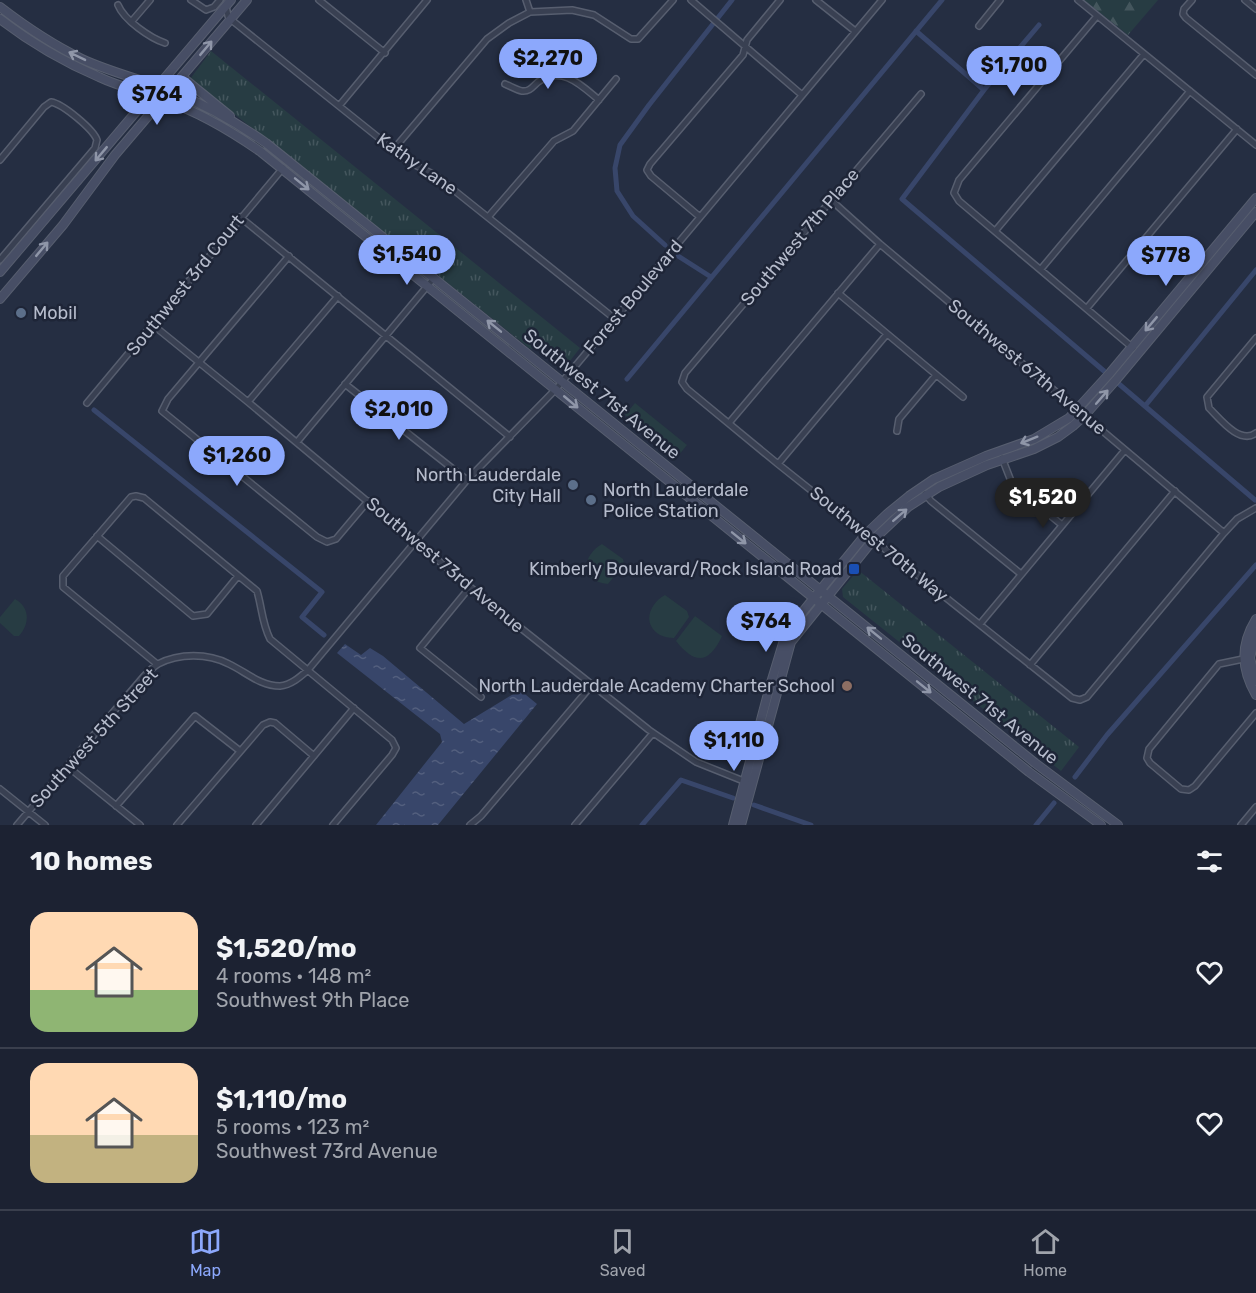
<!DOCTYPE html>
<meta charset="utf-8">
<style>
body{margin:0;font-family:Rubik,sans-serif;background:#292f3e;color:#f1f3f6;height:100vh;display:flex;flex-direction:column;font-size:22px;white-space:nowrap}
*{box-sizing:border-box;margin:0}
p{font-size:20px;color:#a0a4ac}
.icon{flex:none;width:33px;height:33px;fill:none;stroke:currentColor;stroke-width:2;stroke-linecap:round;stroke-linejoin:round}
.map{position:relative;height:825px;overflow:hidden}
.details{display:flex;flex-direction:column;background:#1c2232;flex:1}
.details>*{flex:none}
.price{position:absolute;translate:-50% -51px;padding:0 14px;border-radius:21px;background:#8ca8fc;color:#111;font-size:20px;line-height:39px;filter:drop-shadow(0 2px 3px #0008)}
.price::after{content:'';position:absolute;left:50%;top:36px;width:18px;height:14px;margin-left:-9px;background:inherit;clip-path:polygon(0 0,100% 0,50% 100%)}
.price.on{background:#222;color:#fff}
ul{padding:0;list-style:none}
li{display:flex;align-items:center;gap:18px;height:150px;padding:0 30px}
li+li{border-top:2px solid #3a3f4d}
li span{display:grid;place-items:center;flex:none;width:168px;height:120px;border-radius:18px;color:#555}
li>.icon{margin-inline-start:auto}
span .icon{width:72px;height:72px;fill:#fffc;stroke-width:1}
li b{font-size:26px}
h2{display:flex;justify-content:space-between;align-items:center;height:72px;padding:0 30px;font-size:26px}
.tab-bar{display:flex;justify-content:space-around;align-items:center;height:84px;border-top:2px solid #3a3f4d;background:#1c2232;font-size:16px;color:#a0a4ac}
.tab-bar a{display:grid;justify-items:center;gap:3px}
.tab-bar .on{color:#8ca8fc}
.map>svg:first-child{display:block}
.grass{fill:url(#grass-tufts)}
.forest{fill:url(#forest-firs)}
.pitch{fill:#273c43}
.water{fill:url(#water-ripples)}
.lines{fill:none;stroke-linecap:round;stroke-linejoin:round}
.canal{stroke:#38466a;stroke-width:5}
.street-casing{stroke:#575e6f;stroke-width:8}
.secondary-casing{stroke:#575e6f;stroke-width:10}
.street{stroke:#394052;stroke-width:5}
.secondary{stroke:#474e65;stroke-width:8}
.oneway{stroke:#8f96a8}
.service-dot{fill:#5c6f8a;stroke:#1e2537;stroke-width:2}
.transit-dot{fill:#1a4fb4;stroke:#1e2537;stroke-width:2}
.education-dot{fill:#8d6e63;stroke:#1e2537;stroke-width:2}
.labels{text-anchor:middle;stroke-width:5;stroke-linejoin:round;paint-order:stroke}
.street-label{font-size:18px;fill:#b6bccc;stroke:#1e2537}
.poi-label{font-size:18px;fill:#b6bccc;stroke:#1e2537;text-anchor:end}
</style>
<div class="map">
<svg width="1256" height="825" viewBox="0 0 1256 825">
<defs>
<pattern id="grass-tufts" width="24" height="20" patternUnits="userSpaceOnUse" patternTransform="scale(1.5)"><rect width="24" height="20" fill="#273c43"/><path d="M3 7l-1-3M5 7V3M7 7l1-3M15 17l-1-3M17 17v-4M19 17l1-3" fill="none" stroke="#44565d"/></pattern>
<pattern id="forest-firs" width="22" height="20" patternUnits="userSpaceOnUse" patternTransform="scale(1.5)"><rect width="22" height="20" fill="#273c43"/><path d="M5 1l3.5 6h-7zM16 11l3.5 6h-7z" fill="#44565d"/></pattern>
<pattern id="water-ripples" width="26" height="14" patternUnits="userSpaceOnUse" patternTransform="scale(1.5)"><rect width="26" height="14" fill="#38466a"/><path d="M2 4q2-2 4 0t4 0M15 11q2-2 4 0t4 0" fill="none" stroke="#535f7e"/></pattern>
</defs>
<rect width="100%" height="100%" fill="#252e42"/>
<path class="grass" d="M211,51L580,348L566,366H560L540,351L529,348L440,277C430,262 419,252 402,247L190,79Z
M858,570L1079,747L1061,771L843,597L842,589Z"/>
<path class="forest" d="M1084,0H1158L1128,35Z"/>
<path class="pitch" d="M635,403L687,445L674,461L657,447L660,443L625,415Z
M602,544L623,559L624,564L608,584C580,582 581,556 602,544Z
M665,595L687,611L689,617L674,638C669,638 664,637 660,635C641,624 650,603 665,595Z
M15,599C30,607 30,624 19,636H14L0,623V617Z
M695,616L722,636C709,664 695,665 676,641Z"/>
<path class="water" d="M345,644L361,655L370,648L383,656L464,724L520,690L537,704L438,825H376L442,742L440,734L337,653Z"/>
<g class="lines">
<path class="canal" d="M1039,25L984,90L902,199L1104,371
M916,31L984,90
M665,245L633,216L617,191L615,168L620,145L649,105L732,0
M678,256L711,277
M627,379L942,0
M1119,384L1255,500
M1145,406L1256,270
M94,410L322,592L302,617L324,635
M1075,777L1107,735L1256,565
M754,805L811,825
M642,825L681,780L733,798
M1036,825L1054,803"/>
<g class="street-casing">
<path id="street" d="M191,0L206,10L214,7L220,0
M319,0L385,53
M526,0L530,12
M691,0L802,95
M816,0L855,31
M1078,0L1256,145
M1192,0L1184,9L1183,14L1186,18L1256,75
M1245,0L1256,9
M118,5C124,20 150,38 165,43
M226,6L228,16L234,22L409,162L435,175L615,319
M1097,16L959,180L954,193L959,201L1133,348
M132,21L150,0
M979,26L1000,0
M505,84C510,86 517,90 522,91C530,92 533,86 538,82C562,65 581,85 599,100
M921,94L685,373L682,382L687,389L778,464L1072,698L1080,700L1087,697L1224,533L1237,519L1256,508
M339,106L427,0
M393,150L487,39L509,23L530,12L572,10L594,15L631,39H638L673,0
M0,160L44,107L51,102C63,104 93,129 97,140L95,148L0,260
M832,201L880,244L1224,533
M489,216L554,141L573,131L616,79
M240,217L510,437
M700,217L651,176L647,170L650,164L743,55L747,40L780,0
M996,230L1144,54
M289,256L168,399L162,411L317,537L327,542L336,539L368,501
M1041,269L1190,91
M838,293L963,397
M1087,308L1237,129
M153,325L248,402L493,606L649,730L696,762L746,782
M1256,338L1207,397L1209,408C1220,419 1240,445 1256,433
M345,384L467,480
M248,402L338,296
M87,403L283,168
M729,423L880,244
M897,431L899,419L936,375
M297,442L434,278
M1002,458L1011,481L1018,489L1062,525
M778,464L887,334
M925,494L931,501L1021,574
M97,536L193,616L207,614L238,576
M470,587L420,648L481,697
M980,624L1125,450
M1248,658L1219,664L1149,749L1147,758L1150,763L1181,789L1189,790L1195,786L1256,713
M157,664L63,587V576L131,497L136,496L144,498L257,591C262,608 262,623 270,639L392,740L396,748L392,755L333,825
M1030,665L1175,491
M67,766L140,825
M0,789L45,825
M116,806L195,716L240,751
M17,825L144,676C148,672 153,667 158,664C179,653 208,653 229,664C246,672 260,686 280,686C291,685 300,677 308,670L467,480L556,389L882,0
M177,825L263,725L270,722L275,723L314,756
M256,825L354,708
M470,825L481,816L592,685
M575,825L653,733
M1241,825L1256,807"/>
</g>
<g class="secondary-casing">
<path id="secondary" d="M0,7C26,27 53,45 82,59C110,72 140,79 169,90C204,104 236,122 266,143L1035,763L1118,825
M0,19C31,43 64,62 99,77C120,87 143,92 164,100C199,112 231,131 261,152L1029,772L1101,825
M182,77L230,116
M0,272L231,0
M0,299L63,225L115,155L247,0
M1256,619C1240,645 1241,669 1256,695
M1256,632L1250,658L1256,681
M733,825L770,686L784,640L801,614L826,583L866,534L887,514L909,496L934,479L986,456L1034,439L1069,418L1110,373L1256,198
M741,825L791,642L873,540L908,507L939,487L987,465L1034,449L1058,437L1073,426L1085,415L1116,380L1256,212"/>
</g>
<use href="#street" class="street"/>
<use href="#secondary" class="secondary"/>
</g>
<defs><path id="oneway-shaft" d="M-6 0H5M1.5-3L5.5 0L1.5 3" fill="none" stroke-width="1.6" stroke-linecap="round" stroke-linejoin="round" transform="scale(1.5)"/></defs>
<g class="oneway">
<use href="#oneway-shaft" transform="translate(206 48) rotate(-50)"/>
<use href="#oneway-shaft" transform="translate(77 56) rotate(-154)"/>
<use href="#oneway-shaft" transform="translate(101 154) rotate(130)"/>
<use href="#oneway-shaft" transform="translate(302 184) rotate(39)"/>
<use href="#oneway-shaft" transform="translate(42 249) rotate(-50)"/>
<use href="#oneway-shaft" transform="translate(1151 324) rotate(130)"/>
<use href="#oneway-shaft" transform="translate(494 326) rotate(-141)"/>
<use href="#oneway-shaft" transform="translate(1102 397) rotate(-49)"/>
<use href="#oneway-shaft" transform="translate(571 402) rotate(40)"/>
<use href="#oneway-shaft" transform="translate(1029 440) rotate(158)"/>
<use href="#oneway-shaft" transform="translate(900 515) rotate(-41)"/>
<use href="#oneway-shaft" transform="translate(739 538) rotate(39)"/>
<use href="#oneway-shaft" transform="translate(874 633) rotate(-141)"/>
<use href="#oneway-shaft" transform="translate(924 687) rotate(39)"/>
</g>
<g class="service-dot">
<circle cx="21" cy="313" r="6"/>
<circle cx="573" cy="485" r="6"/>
<circle cx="591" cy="500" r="6"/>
</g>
<rect class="transit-dot" x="848" y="563" width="12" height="12" rx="3"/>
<circle class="education-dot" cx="847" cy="686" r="6"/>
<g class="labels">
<g class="street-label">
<text transform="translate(417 164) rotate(35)" y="6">Kathy Lane</text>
<text transform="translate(800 237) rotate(-50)" y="6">Southwest 7th Place</text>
<text transform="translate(185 285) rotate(-51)" y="6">Southwest 3rd Court</text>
<text transform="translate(633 297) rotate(-50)" y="6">Forest Boulevard</text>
<text transform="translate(1027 367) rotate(40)" y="6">Southwest 67th Avenue</text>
<text transform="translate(602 394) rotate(39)" y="6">Southwest 71st Avenue</text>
<text transform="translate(879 544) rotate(39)" y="6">Southwest 70th Way</text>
<text transform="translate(445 565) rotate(40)" y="6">Southwest 73rd Avenue</text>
<text transform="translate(980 699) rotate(39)" y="6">Southwest 71st Avenue</text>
<text transform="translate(94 738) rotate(-48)" y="6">Southwest 5th Street</text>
</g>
<g class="poi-label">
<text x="33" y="319" text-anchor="start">Mobil</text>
<text x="561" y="481">North Lauderdale<tspan x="561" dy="21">City Hall</tspan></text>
<text x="603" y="496" text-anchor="start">North Lauderdale<tspan x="603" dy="21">Police Station</tspan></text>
<text x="842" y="575">Kimberly Boulevard/Rock Island Road</text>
<text x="835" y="692">North Lauderdale Academy Charter School</text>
</g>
</g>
</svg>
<b class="price" style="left:548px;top:90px">$2,270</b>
<b class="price" style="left:1014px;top:97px">$1,700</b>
<b class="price" style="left:157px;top:126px">$764</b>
<b class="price" style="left:407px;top:286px">$1,540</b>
<b class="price" style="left:1166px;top:287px">$778</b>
<b class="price" style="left:399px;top:441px">$2,010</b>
<b class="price" style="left:237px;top:487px">$1,260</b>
<b class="price on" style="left:1043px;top:529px">$1,520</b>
<b class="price" style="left:766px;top:653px">$764</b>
<b class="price" style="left:734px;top:772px">$1,110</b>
</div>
<section class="details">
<h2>10 homes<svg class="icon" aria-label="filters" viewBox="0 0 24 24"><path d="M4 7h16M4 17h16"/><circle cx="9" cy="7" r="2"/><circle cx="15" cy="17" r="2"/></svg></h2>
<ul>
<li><span style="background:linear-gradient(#ffd9b3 65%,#8fb573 0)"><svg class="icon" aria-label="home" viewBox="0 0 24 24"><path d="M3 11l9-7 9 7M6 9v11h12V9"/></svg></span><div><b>$1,520/mo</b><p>4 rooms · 148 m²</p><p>Southwest 9th Place</p></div><svg class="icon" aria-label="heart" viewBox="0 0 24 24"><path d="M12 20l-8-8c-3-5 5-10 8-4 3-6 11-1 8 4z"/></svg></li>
<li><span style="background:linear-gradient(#ffd9b3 60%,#c2b280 0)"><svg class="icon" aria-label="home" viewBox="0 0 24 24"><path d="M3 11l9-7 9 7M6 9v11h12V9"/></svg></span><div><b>$1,110/mo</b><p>5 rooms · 123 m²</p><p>Southwest 73rd Avenue</p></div><svg class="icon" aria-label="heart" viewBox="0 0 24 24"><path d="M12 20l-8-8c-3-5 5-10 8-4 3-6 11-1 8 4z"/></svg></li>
</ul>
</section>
<nav class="tab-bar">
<a class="on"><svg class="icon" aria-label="map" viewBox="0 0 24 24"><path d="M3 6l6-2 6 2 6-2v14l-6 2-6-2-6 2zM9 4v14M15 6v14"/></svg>Map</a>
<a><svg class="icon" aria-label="saved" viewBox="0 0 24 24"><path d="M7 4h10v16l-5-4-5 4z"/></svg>Saved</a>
<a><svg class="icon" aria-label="home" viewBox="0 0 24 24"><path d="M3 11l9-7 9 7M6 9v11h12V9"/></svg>Home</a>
</nav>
